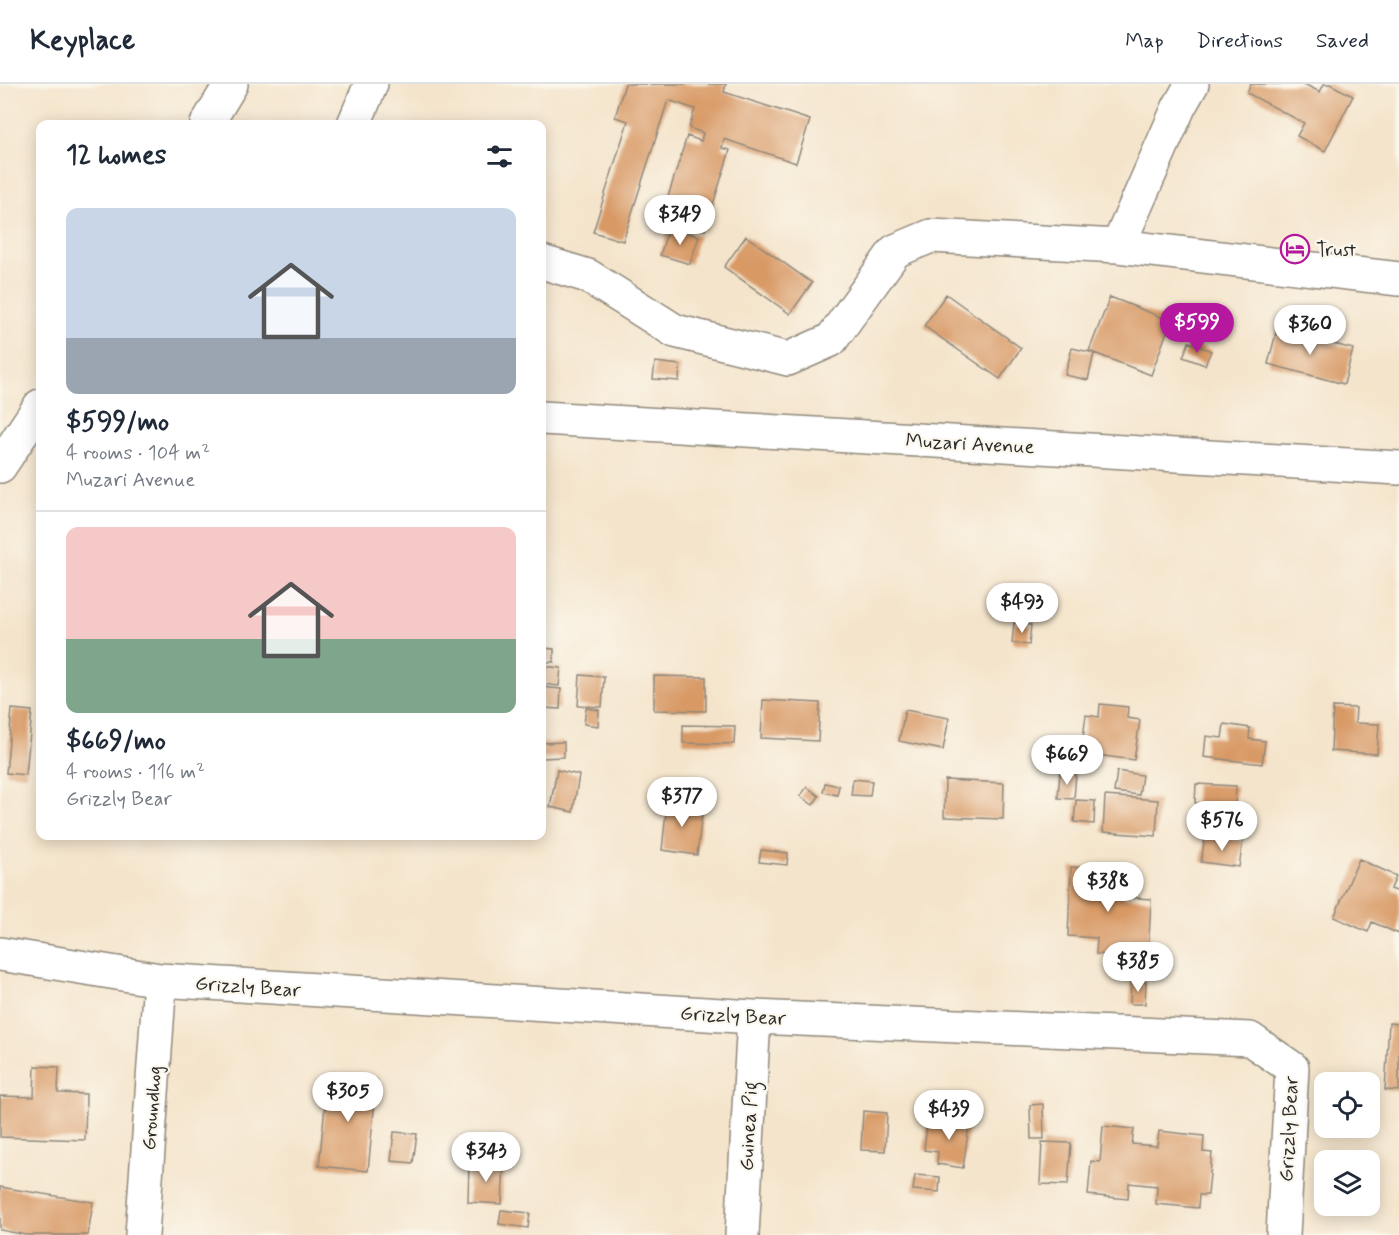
<!DOCTYPE html>
<meta charset="utf-8">
<style>
body{margin:0;font-family:Mynerve,sans-serif;background:#f2f2f3;color:#1f2937;height:100vh;display:flex;flex-direction:column;font-size:22px;white-space:nowrap}
*{box-sizing:border-box;margin:0}
p{font-size:20px;color:#747a83}
.icon{flex:none;width:33px;height:33px;fill:none;stroke:currentColor;stroke-width:2;stroke-linecap:round;stroke-linejoin:round}
.map{position:relative;flex:1;overflow:hidden}
.details{position:absolute;left:36px;top:36px;width:510px;height:720px;display:flex;flex-direction:column;background:#fff;border-radius:12px;box-shadow:0 3px 15px #0003}
.details>*{flex:none}
.controls{position:absolute;left:1314px;top:988px;display:grid;gap:12px}
.controls a{display:grid;place-items:center;width:66px;height:66px;border-radius:12px;background:#fff;box-shadow:0 3px 15px #0003;font-size:30px}
.price{position:absolute;translate:-50% -51px;padding:0 14px;border-radius:21px;background:#fff;color:#222;font-size:20px;line-height:39px;filter:drop-shadow(0 2px 3px #0008)}
.price::after{content:'';position:absolute;left:50%;top:36px;width:18px;height:14px;margin-left:-9px;background:inherit;clip-path:polygon(0 0,100% 0,50% 100%)}
.price.current{background:#b5179e;color:#fff}
ul{padding:0;list-style:none}
li{display:grid;align-content:center;gap:12px;height:318px;padding:0 30px}
li+li{border-top:2px solid #e0e1e3}
li span{display:grid;place-items:center;height:186px;border-radius:12px;color:#555}
li>.icon{margin-inline-start:auto}
span .icon{width:108px;height:108px;fill:#fffc;stroke-width:1}
li b{font-size:26px}
h2{display:flex;justify-content:space-between;align-items:center;height:72px;padding:0 30px;font-size:26px}
header{display:flex;align-items:center;gap:36px;box-sizing:border-box;height:84px;padding:0 30px;background:#fff;border-bottom:2px solid #e0e1e3}
header strong{font-size:28px}
nav{display:flex;gap:33px;margin-inline-start:auto;font-size:21px}
.map>svg:first-child{display:block}
.building{fill:#d89965}
.lines{fill:none;stroke-linecap:round;stroke-linejoin:round}
.minor-casing{stroke:#90887b;stroke-width:36}
.minor{stroke:#fff;stroke-width:33}
.labels{text-anchor:middle;stroke-width:4.5;stroke-linejoin:round;paint-order:stroke}
.poi-label{font-size:20px;fill:#2b2b2b;stroke:#fbf7ec;text-anchor:start}
.street-label{font-size:20px;fill:#2b2b2b;stroke:#fbf7ec}
</style>
<header>
<strong>Keyplace</strong>
<nav><a>Map</a><a>Directions</a><a>Saved</a></nav>
</header>
<div class="map">
<svg width="1399" height="1151" viewBox="0 0 1399 1151">
<rect width="100%" height="100%" fill="#fbf7ec"/>
<filter id="ink" filterUnits="userSpaceOnUse"><feTurbulence type="fractalNoise" baseFrequency=".0167" numOctaves="2"/><feDisplacementMap in="SourceGraphic" scale="12" xChannelSelector="R" yChannelSelector="G"/><feConvolveMatrix kernelMatrix="1 2 1 2 8 2 1 2 1" color-interpolation-filters="sRGB"/></filter>
<filter id="wash" filterUnits="userSpaceOnUse"><feTurbulence type="fractalNoise" baseFrequency=".008" numOctaves="4" result="noise"/><feDisplacementMap in="SourceGraphic" scale="24" xChannelSelector="R" yChannelSelector="G"/><feGaussianBlur stdDeviation="1.35" result="paint"/><feColorMatrix in="noise" values="0 0 0 0 0 0 0 0 0 0 0 0 0 0 0 0 0 1.4 0 .05"/><feComposite in="paint" operator="in"/></filter>
<g filter="url(#wash)">
<rect width="100%" height="100%" fill="#f4e4cb"/>
<g id="blocks">
<path class="building" d="M625,0H726L724,8L810,36L796,79L724,55L722,64L730,66L705,146L662,132L687,52L701,57L703,49L689,44L695,25L668,16L623,157L593,148L628,37L615,33Z
M1251,0H1304L1320,8L1324,0H1330L1353,12L1325,67L1297,52L1304,39L1247,9Z
M669,143L699,152L690,180L660,171Z
M746,152L812,199L790,230L724,183Z
M946,210L1021,264L1000,295L924,242Z
M1110,213L1171,237L1151,291L1089,267Z
M1277,245L1353,265L1344,300L1268,280Z
M1189,258L1211,267L1205,281L1183,273Z
M1072,264L1094,269L1088,296L1065,291Z
M655,278L680,281L679,297L653,295Z
M1014,539L1031,541L1029,561L1012,559Z
M542,564L554,565V578H542Z
M542,582L561,584L559,602L542,600Z
M580,591L604,593L602,623L578,622Z
M654,592L706,593V627L654,626Z
M542,603L561,605L560,625L542,624Z
M763,616L820,619L818,657L761,654Z
M1100,620L1128,623L1127,634L1140,636L1134,676L1081,669L1086,631L1099,633Z
M1333,623L1356,624L1355,639L1379,640L1377,670L1331,667Z
M586,624L599,626L598,642L584,640Z
M12,625L32,627L26,691L6,689Z
M905,626L949,634L943,666L899,657Z
M1224,640L1250,644L1249,655L1265,657L1262,680L1204,673L1206,652L1222,654Z
M683,641L735,642L734,660L683,659Z
M564,658V673L542,674V659Z
M557,686L579,691L573,728L550,723Z
M1117,687L1142,691L1139,711L1114,708Z
M1060,688L1076,689L1074,715L1058,714Z
M853,695L872,697L870,712L851,711Z
M945,696L1004,699L1003,735L944,733Z
M825,699L839,702L837,711L823,708Z
M1196,700L1236,702L1235,721L1195,719Z
M807,703L819,712L813,721L800,712Z
M1105,712L1158,716L1156,752L1103,748Z
M1076,716L1095,717L1094,740L1074,738Z
M667,718L703,722L697,771L662,766Z
M1205,752L1243,757L1239,783L1201,778Z
M761,766L788,769L787,781L759,778Z
M1359,775L1396,792L1391,805L1399,808V850L1372,838L1368,848L1334,833Z
M1071,783L1124,786L1123,813L1151,815L1148,873L1096,870L1097,854L1068,852Z
M1131,897L1146,898L1145,920H1130Z
M1389,939L1399,940V1007L1385,1006Z
M35,982L59,983L58,1009L86,1010L85,1056L0,1053V1012L34,1013Z
M328,991L377,996L368,1087L319,1082Z
M1043,1020L1044,1055H1031L1030,1021Z
M863,1027L887,1029L885,1067L861,1066Z
M946,1031L970,1034L963,1084L937,1080L938,1068L924,1066L927,1041L944,1044Z
M1103,1042L1134,1045L1132,1060L1157,1062L1159,1047L1204,1052L1203,1068L1212,1069L1208,1111H1199L1198,1124L1156,1120L1157,1102L1129,1099L1128,1115L1088,1111L1091,1077L1100,1078Z
M394,1048L417,1050L413,1079L391,1077Z
M1042,1058L1071,1059L1068,1101L1040,1100Z
M469,1078L504,1079L502,1120L468,1118Z
M915,1091L940,1093L939,1108L913,1106Z
M0,1103L93,1118L88,1151H26L0,1146Z
M501,1126L530,1129L528,1144L499,1140Z"/>
</g>
</g>
<g filter="url(#ink)">
<use href="#blocks" fill-opacity="0" stroke="#90887b" stroke-width="1.5"/>
<g class="lines">
<g class="minor-casing">
<path id="minor" d="M207,40L231,0
M354,40L371,0
M1118,162L1179,23L1192,0
M542,178L588,192L675,247L788,275L831,256L895,167L931,152L1118,162L1399,195
M542,334L1399,384
M0,382L40,322
M0,870L160,896L754,933L1250,955L1292,984L1283,1151
M142,1151L160,896
M742,1151L754,933"/>
</g>
<use href="#minor" class="minor"/>
</g>
</g>
<defs>
<g id="hotel-ring" transform="scale(1.5)"><circle r="9.5" fill="#fbf7ec" stroke="#b5179e" stroke-width="1.5"/><path d="M-6-4.5h1.5V1H6V5H4.5V3h-9V5H-6ZM-4 0a1.8 1.8 0 1 1 3.6 0ZM.5 0V-2.5h3Q6-2.5 6 0Z" fill="#b5179e"/></g>
</defs>
<g fill-rule="evenodd">
<use href="#hotel-ring" x="1295" y="165"/>
</g>
<g class="labels">
<g class="poi-label">
<text x="1316" y="172">Trust</text>
</g>
<g class="street-label">
<text transform="translate(970 359) rotate(3)" y="7">Muzari Avenue</text>
<text transform="translate(248 902) rotate(4)" y="7">Grizzly Bear</text>
<text transform="translate(733 931) rotate(3)" y="7">Grizzly Bear</text>
<text transform="translate(151 1024) rotate(-86)" y="7">Groundhog</text>
<text transform="translate(748 1042) rotate(-87)" y="7">Guinea Pig</text>
<text transform="translate(1288 1045) rotate(-87)" y="7">Grizzly Bear</text>
</g>
</g>
</svg>
<div class="controls">
<a><svg class="icon" aria-label="locate" viewBox="0 0 24 24"><circle cx="12" cy="12" r="6"/><path d="M12 2v4M12 18v4M2 12h4M18 12h4"/></svg></a>
<a><svg class="icon" aria-label="layers" viewBox="0 0 24 24"><path d="M12 4l9 5-9 5-9-5zM3 14l9 5 9-5"/></svg></a>
</div>
<b class="price" style="left:680px;top:162px">$349</b>
<b class="price current" style="left:1197px;top:270px">$599</b>
<b class="price" style="left:1310px;top:272px">$360</b>
<b class="price" style="left:1022px;top:550px">$493</b>
<b class="price" style="left:1067px;top:702px">$669</b>
<b class="price" style="left:682px;top:744px">$377</b>
<b class="price" style="left:1222px;top:768px">$576</b>
<b class="price" style="left:1108px;top:829px">$388</b>
<b class="price" style="left:1138px;top:909px">$385</b>
<b class="price" style="left:348px;top:1039px">$305</b>
<b class="price" style="left:949px;top:1057px">$439</b>
<b class="price" style="left:486px;top:1099px">$343</b>
<section class="details">
<h2>12 homes<svg class="icon" aria-label="filters" viewBox="0 0 24 24"><path d="M4 7h16M4 17h16"/><circle cx="9" cy="7" r="2"/><circle cx="15" cy="17" r="2"/></svg></h2>
<ul>
<li><span style="background:linear-gradient(#c9d6e8 70%,#9aa5b1 0)"><svg class="icon" aria-label="home" viewBox="0 0 24 24"><path d="M3 11l9-7 9 7M6 9v11h12V9"/></svg></span><div><b>$599/mo</b><p>4 rooms · 104 m²</p><p>Muzari Avenue</p></div></li>
<li><span style="background:linear-gradient(#f6c9c9 60%,#7fa58c 0)"><svg class="icon" aria-label="home" viewBox="0 0 24 24"><path d="M3 11l9-7 9 7M6 9v11h12V9"/></svg></span><div><b>$669/mo</b><p>4 rooms · 116 m²</p><p>Grizzly Bear</p></div></li>
</ul>
</section>
</div>
